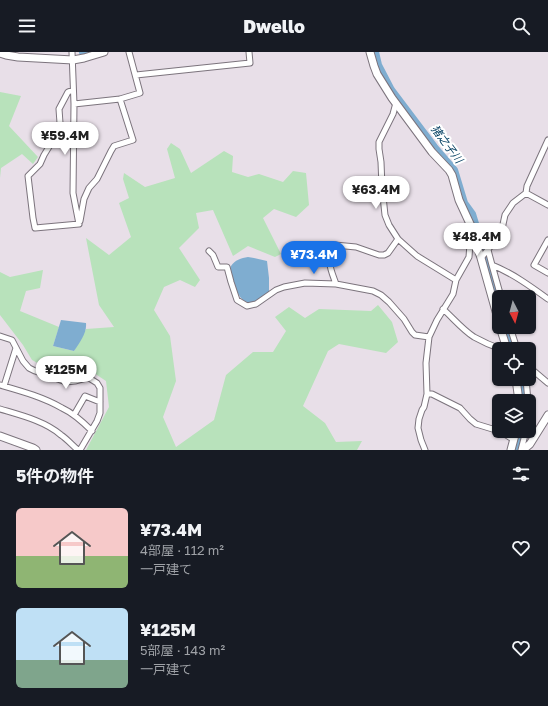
<!DOCTYPE html>
<html lang="ja">
<meta charset="utf-8">
<style>
body{margin:0;font-family:"Golos Text","Noto Sans JP",sans-serif;background:#20242c;color:#f1f3f6;height:100vh;display:flex;flex-direction:column;font-size:15px;white-space:nowrap}
*{box-sizing:border-box;margin:0}
p{font-size:13px;color:#9ea1a6}
.icon{flex:none;width:22px;height:22px;fill:none;stroke:currentColor;stroke-width:2;stroke-linecap:round;stroke-linejoin:round}
.map{position:relative;height:398px;overflow:hidden}
.panel{display:flex;flex-direction:column;background:#171b24;flex:1}
.panel>*{flex:none}
.needle{width:26px;rotate:174deg}
.tools{position:absolute;left:492px;top:238px;display:grid;gap:8px}
.tools a{display:grid;place-items:center;width:44px;height:44px;border-radius:6px;background:#171b24;box-shadow:0 1px 3px #0004;font-size:20px}
.price{position:absolute;translate:-50% -34px;padding:0 9px;border-radius:14px;background:#fff;color:#222;font-size:13px;line-height:26px;filter:drop-shadow(0 1px 2px #0008)}
.price::after{content:'';position:absolute;left:50%;top:24px;width:12px;height:9px;margin-left:-6px;background:inherit;clip-path:polygon(0 0,100% 0,50% 100%)}
.price.selected{background:#1a73e8;color:#fff}
ul{padding:0;list-style:none}
li{display:flex;align-items:center;gap:12px;height:100px;padding:0 16px}
li span{display:grid;place-items:center;flex:none;width:112px;height:80px;border-radius:6px;color:#555}
li>.icon{margin-inline-start:auto}
span .icon{width:48px;height:48px;fill:#fffc;stroke-width:1}
li b{font-size:17px}
h2{display:flex;justify-content:space-between;align-items:center;height:48px;padding:0 16px;font-size:17px}
header{display:flex;justify-content:space-between;align-items:center;height:52px;padding:0 16px;background:#171b24;font-size:18px;font-weight:800}
.map>svg:first-child{display:block}
.green{fill:#b8e2bb}
.water{fill:#7fadd0}
.lines{fill:none;stroke-linecap:round;stroke-linejoin:round}
.river{stroke:#7fadd0;stroke-width:8}
.street-casing{stroke:#7c747d;stroke-width:7}
.secondary-casing{stroke:#7c747d;stroke-width:9}
.street{stroke:#fff;stroke-width:5}
.secondary{stroke:#fff;stroke-width:7}
.labels{text-anchor:middle;stroke-width:4;stroke-linejoin:round;paint-order:stroke}
.water-label{font-size:11px;font-style:italic;fill:#033e61;stroke:#fff}
</style>
<header><svg class="icon" aria-label="menu" viewBox="0 0 24 24"><path d="M4 6h16M4 12h16M4 18h16"/></svg>Dwello<svg class="icon" aria-label="search" viewBox="0 0 24 24"><circle cx="10" cy="10" r="6"/><path d="M15 15l6 6"/></svg></header>
<div class="map">
<svg width="548" height="398" viewBox="0 0 548 398">
<rect width="100%" height="100%" fill="#e8dfe8"/>
<path class="green" d="M0,40L21,44L9,74L38,105L33,112L22,102L1,116L0,126Z
M171,91L180,97L191,121L224,99L233,104L232,120L248,125L259,122L283,130L293,119L306,121L309,153L296,165L274,157L263,166L281,202L275,205L248,194L233,204L213,158L196,161L199,176L179,196L200,228L195,235L180,228L164,235L154,258L170,284L176,329L163,365L176,395L214,368L226,323L253,300H273L286,279L275,265L289,255L305,266L319,257L371,259L378,253L392,270L398,290L386,301L339,292L328,299L303,354L325,371L336,390L362,389L357,398H86L109,355L106,329L91,319L73,324L46,316L32,308L23,293L0,263V220L10,225L43,218L40,236L26,239L20,259L59,275L53,294L74,299L86,277L114,275L99,253L86,186L109,203L131,185L119,151L129,146L123,127L124,121L145,135L175,126L167,97Z"/>
<path class="water" d="M248,205L254,206L267,209L269,226V242C264,245 255,252 249,251C246,250 243,248 241,246C237,241 228,219 231,214C235,208 241,206 248,205Z
M61,268L86,271C87,281 80,290 74,299L53,294Z"/>
<g class="lines">
<path class="river" d="M83,0L86,1L88,0
M375,0L378,13L391,38L434,95L454,118L464,151L472,162L499,250
M506,275L512,297
M521,327L524,345V349
M516,398L521,387L522,379"/>
<g class="street-casing">
<path id="street" d="M72,0L74,52L73,141L79,172L35,176L33,166L28,124L40,112L44,103L55,85L60,71L59,57L68,40L73,38
M136,23L250,11L249,0
M396,51L393,62L379,90V97L381,110L382,135L385,163L389,173L398,187L417,204L456,228
M74,52L120,47L140,41L129,0
M526,141L548,153
M80,169L84,147L89,136L97,127L111,99L114,94L133,88L120,47
M548,188L534,213L548,221
M488,198L492,213C512,221 530,234 548,247
M209,199L213,203L218,215H227L231,230L237,248L247,254L256,252L276,238L284,235L305,231L336,232L373,239L381,243L389,250L404,267L412,280L415,283L429,285
M481,206L495,189L502,177L505,163L513,151L526,141L527,134L548,88
M492,213L501,245
M336,232C331,218 325,207 335,193L356,195L379,203H384L388,201L398,187
M443,257C453,266 463,278 474,285C483,290 492,294 501,297
M510,275L517,297
M0,284L12,288L23,309L29,316L35,319L66,330L75,329L86,326H89L97,331L100,336V361L97,369L80,398
M529,315L548,331
M526,327L528,349
M0,333C21,339 43,345 62,356C73,361 83,370 92,379
M4,334L16,296
M427,342H432L460,356L470,367L476,372L499,379
M0,357C20,363 45,369 61,383C67,387 72,393 78,398
M74,363L85,344L100,350
M500,379L514,388
M425,398L421,388L418,376L419,367L422,358L424,355L427,342L426,311L429,285L437,268L453,242L456,228L469,205L471,178
M521,398L526,379"/>
</g>
<g class="secondary-casing">
<path id="secondary" d="M370,0L374,14L377,22L392,46L432,100L449,118L452,123L459,148L471,174L481,206L499,270
M0,1L6,3L18,5L73,8L84,6L104,0
M500,275L507,297
M516,327L519,349
M0,384L33,396L36,398
M511,398L516,379
M523,398L530,392L548,363"/>
</g>
<use href="#street" class="street"/>
<use href="#secondary" class="secondary"/>
</g>
<g class="labels">
<g class="water-label">
<text transform="translate(447 92) rotate(53)" y="4">猪之子川</text>
</g>
</g>
</svg>
<div class="tools">
<a><svg class="needle" viewBox="-14 -14 28 28"><path d="M0-13l5 13h-10z" fill="#e53935"/><path d="M0 13l5-13h-10z" fill="#9ea1a6"/></svg></a>
<a><svg class="icon" aria-label="locate" viewBox="0 0 24 24"><circle cx="12" cy="12" r="6"/><path d="M12 2v4M12 18v4M2 12h4M18 12h4"/></svg></a>
<a><svg class="icon" aria-label="layers" viewBox="0 0 24 24"><path d="M12 4l9 5-9 5-9-5zM3 14l9 5 9-5"/></svg></a>
</div>
<b class="price" style="left:65px;top:104px">¥59.4M</b>
<b class="price" style="left:376px;top:158px">¥63.4M</b>
<b class="price" style="left:477px;top:205px">¥48.4M</b>
<b class="price selected" style="left:314px;top:223px">¥73.4M</b>
<b class="price" style="left:66px;top:338px">¥125M</b>
</div>
<section class="panel">
<h2>5件の物件<svg class="icon" aria-label="filters" viewBox="0 0 24 24"><path d="M4 7h16M4 17h16"/><circle cx="9" cy="7" r="2"/><circle cx="15" cy="17" r="2"/></svg></h2>
<ul>
<li><span style="background:linear-gradient(#f6c9c9 60%,#8fb573 0)"><svg class="icon" aria-label="home" viewBox="0 0 24 24"><path d="M3 11l9-7 9 7M6 9v11h12V9"/></svg></span><div><b>¥73.4M</b><p>4部屋 · 112 m²</p><p>一戸建て</p></div><svg class="icon" aria-label="heart" viewBox="0 0 24 24"><path d="M12 20l-8-8c-3-5 5-10 8-4 3-6 11-1 8 4z"/></svg></li>
<li><span style="background:linear-gradient(#bfe0f5 65%,#7fa58c 0)"><svg class="icon" aria-label="home" viewBox="0 0 24 24"><path d="M3 11l9-7 9 7M6 9v11h12V9"/></svg></span><div><b>¥125M</b><p>5部屋 · 143 m²</p><p>一戸建て</p></div><svg class="icon" aria-label="heart" viewBox="0 0 24 24"><path d="M12 20l-8-8c-3-5 5-10 8-4 3-6 11-1 8 4z"/></svg></li>
</ul>
</section>
